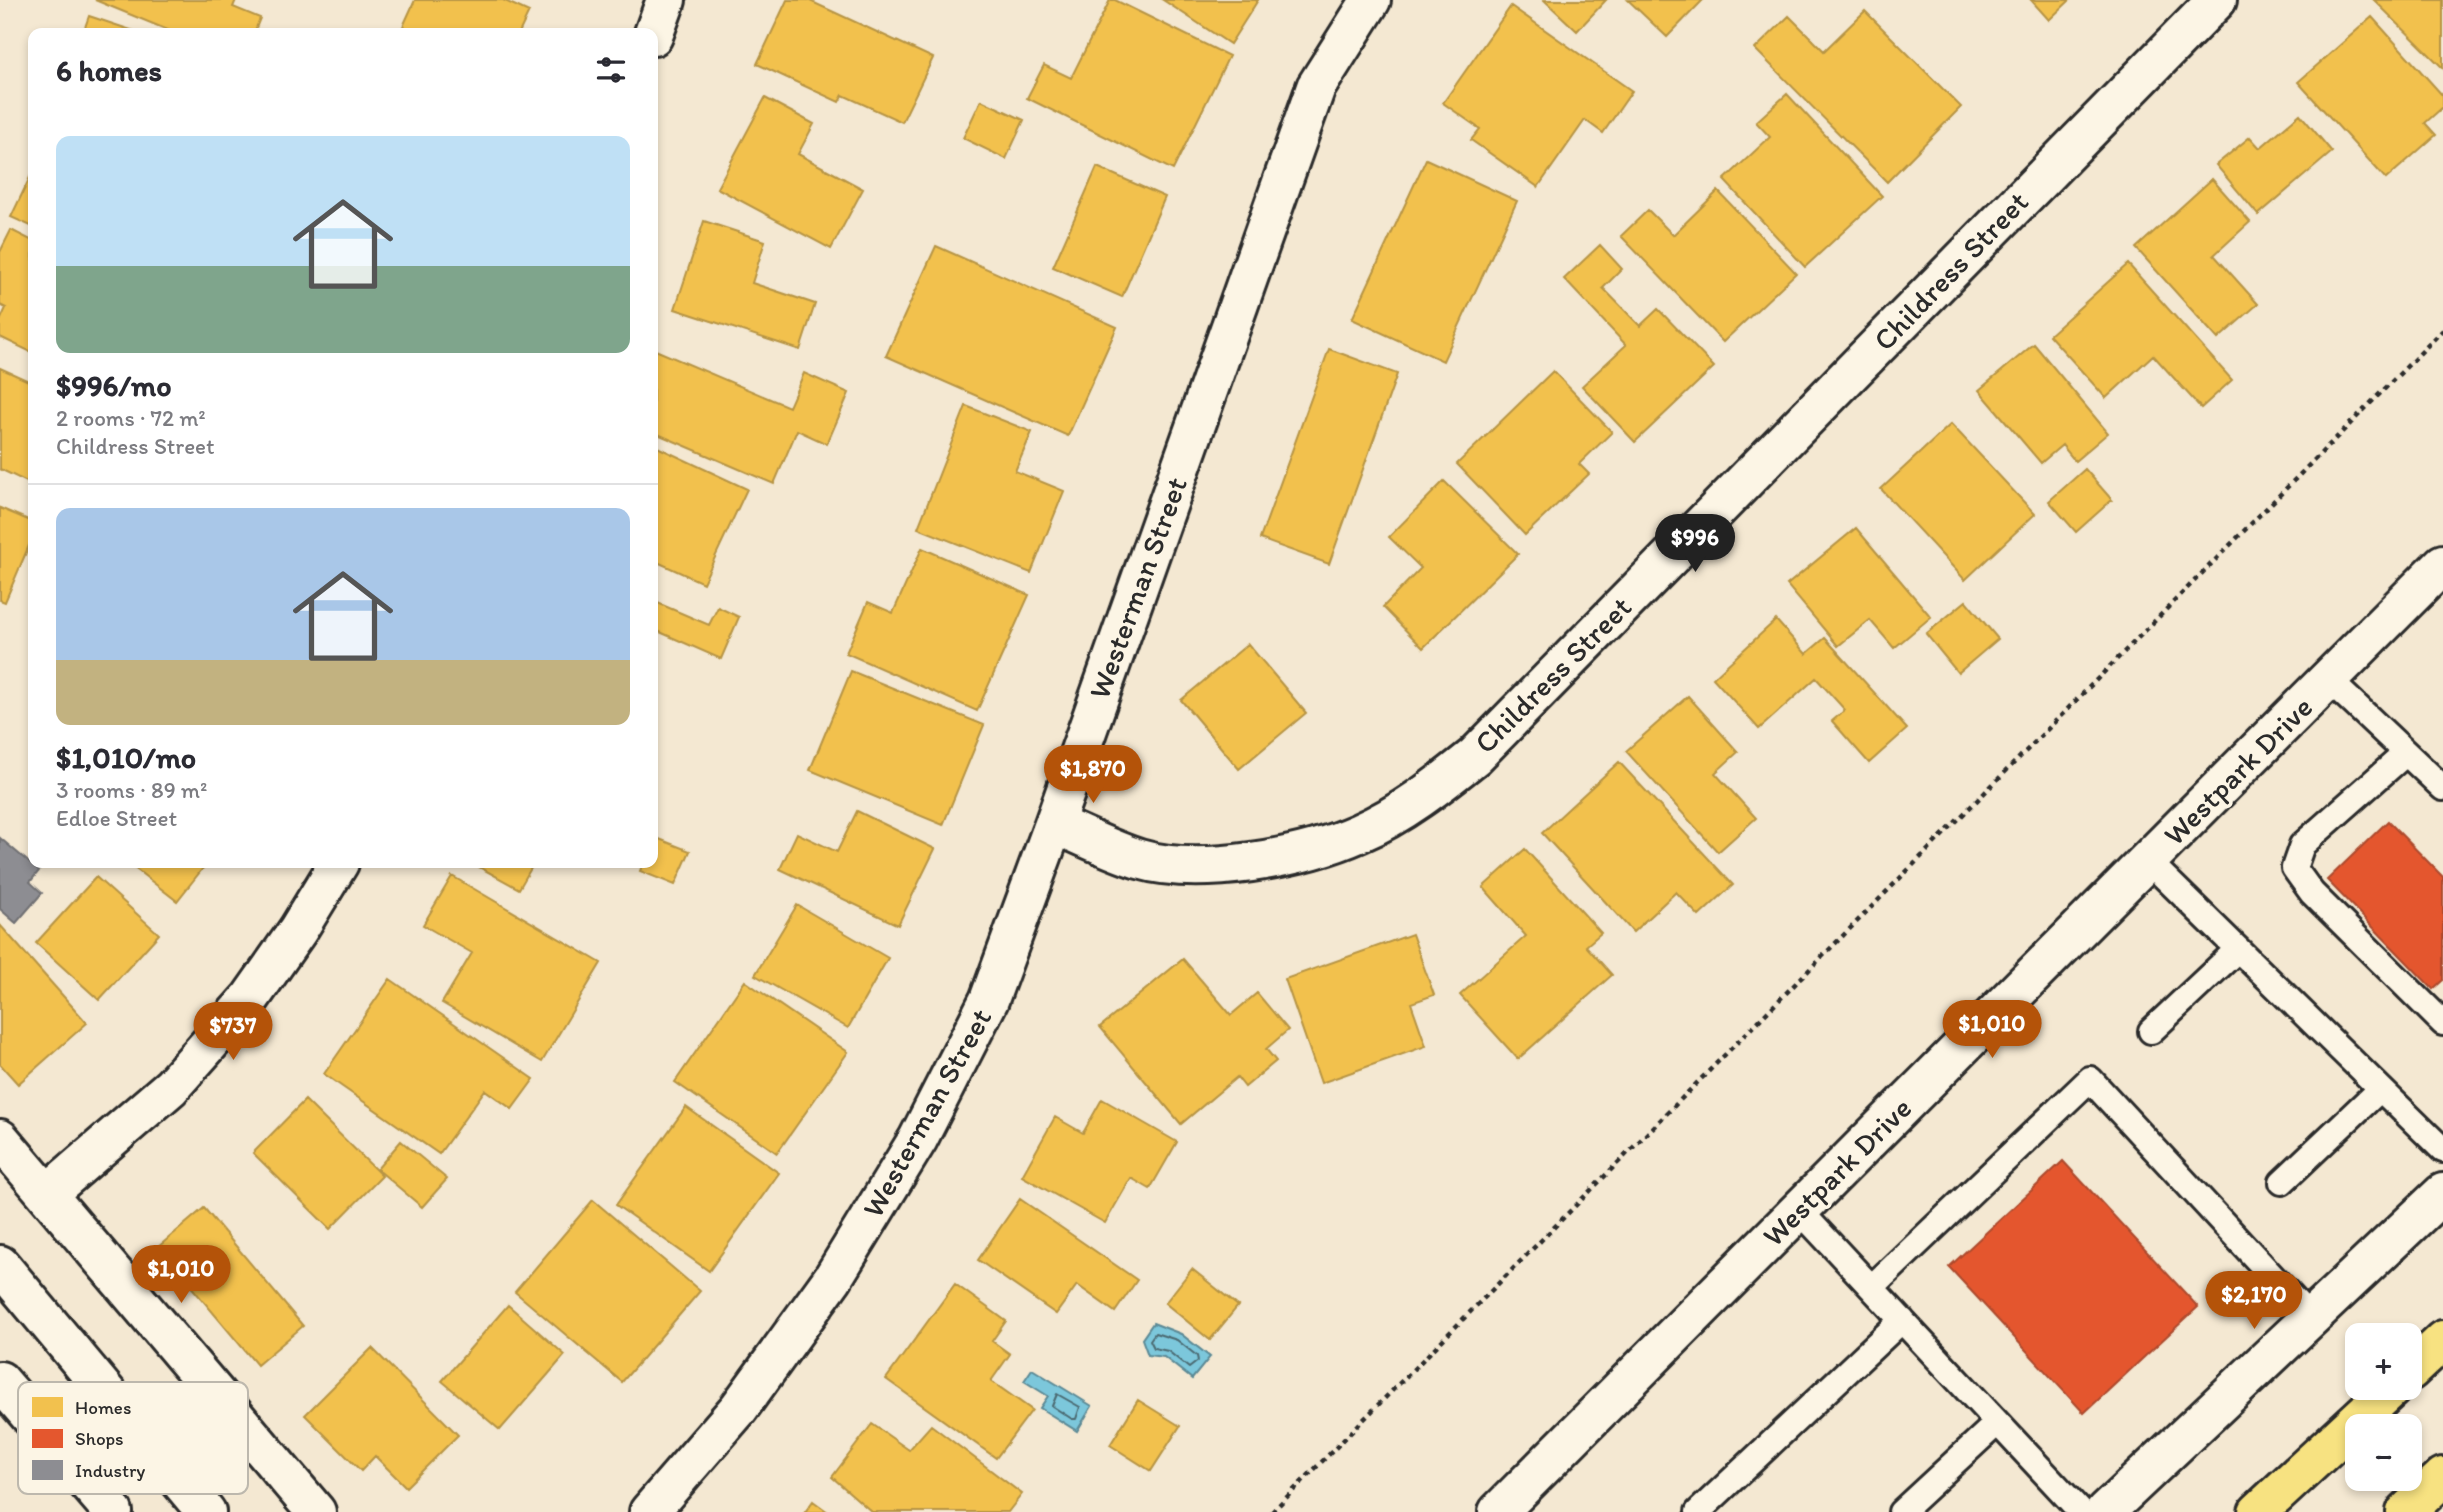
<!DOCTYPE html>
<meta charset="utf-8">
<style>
body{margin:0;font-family:Itim,sans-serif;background:#f2f2f3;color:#2b2b33;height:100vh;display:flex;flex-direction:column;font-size:26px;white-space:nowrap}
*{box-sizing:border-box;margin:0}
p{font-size:23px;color:#7c7c81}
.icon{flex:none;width:38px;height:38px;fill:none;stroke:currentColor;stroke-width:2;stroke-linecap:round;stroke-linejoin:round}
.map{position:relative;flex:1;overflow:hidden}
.details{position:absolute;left:28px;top:28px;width:630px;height:840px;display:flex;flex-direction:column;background:#fff;border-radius:14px;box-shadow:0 4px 10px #0003}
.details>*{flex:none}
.tools{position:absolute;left:2345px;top:1323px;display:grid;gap:14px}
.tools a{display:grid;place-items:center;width:77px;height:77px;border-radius:14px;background:#fff;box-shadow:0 4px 10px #0003;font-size:35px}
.price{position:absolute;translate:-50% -60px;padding:0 16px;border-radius:24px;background:#b45309;color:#fff;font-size:23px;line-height:46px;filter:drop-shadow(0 2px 4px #0008)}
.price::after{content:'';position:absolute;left:50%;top:42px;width:21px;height:16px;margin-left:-10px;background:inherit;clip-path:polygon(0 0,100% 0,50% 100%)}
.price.on{background:#222;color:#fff}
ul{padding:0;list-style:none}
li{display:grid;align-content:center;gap:14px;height:371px;padding:0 28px}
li+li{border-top:2px solid #e1e1e2}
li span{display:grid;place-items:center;height:217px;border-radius:14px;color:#555}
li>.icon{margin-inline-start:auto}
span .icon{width:126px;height:126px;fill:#fffc;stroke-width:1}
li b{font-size:30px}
h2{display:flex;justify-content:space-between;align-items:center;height:84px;padding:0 28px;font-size:30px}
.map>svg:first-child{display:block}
.water{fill:#7bc7db;stroke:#5b8995;stroke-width:2}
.homes{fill:#f2c14e;stroke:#b69444;stroke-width:2}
.shops{fill:#e4572e;stroke:#ac4a2d;stroke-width:2}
.industry{fill:#8d8d92;stroke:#707073;stroke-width:2}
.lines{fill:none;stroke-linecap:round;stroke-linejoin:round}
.shore{stroke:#4b6971;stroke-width:2}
.lane-casing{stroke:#2b2b2b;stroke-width:30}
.street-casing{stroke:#2b2b2b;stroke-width:44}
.secondary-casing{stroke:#2b2b2b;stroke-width:44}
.highway-casing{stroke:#2b2b2b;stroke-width:44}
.path{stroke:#2b2b2b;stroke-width:4.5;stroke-dasharray:5 5;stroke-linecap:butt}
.lane{stroke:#fcf5e5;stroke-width:24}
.street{stroke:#fcf5e5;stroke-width:38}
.secondary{stroke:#fcf5e5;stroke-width:38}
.highway{stroke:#f7e281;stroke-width:38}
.labels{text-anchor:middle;stroke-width:7;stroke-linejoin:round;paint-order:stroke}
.street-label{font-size:30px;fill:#2b2b2b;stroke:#fcf5e5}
.key{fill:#fcf5e5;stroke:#bdb8ad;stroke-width:2}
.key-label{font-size:19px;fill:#2b2b2b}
</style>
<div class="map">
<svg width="2443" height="1512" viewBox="0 0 2443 1512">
<rect width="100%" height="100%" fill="#f4e8d2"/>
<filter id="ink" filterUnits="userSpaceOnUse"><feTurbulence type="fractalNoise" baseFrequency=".0143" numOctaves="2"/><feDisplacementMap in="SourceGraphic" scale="14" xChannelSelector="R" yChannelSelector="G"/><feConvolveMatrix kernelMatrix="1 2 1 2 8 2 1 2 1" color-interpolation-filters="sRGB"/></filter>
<g filter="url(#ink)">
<path class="water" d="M1153,1323L1181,1334L1210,1357L1192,1379L1164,1357L1148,1355L1142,1339Z
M1032,1369L1092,1406L1077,1431L1040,1408L1048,1396L1024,1381Z"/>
<path class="homes" d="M95,0H236L233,7L260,18L254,33H175Z
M415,0H503L529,12L519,33H400Z
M787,0H808L933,58L902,122L843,95L839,102L757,64Z
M1110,0H1115L1229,56L1173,170L1027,98L1044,65L1071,78Z
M1163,0H1258L1230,44Z
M1544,0H1606L1577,31Z
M1628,0H1703L1667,37Z
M2031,0H2070L2049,20Z
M2374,0H2443V68Z
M1511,6L1632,91L1603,133L1585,120L1538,187L1471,140L1480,129L1443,103Z
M1865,11L1961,107L1887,182L1755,49L1789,16L1824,51Z
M89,16L140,33H83Z
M2372,17L2443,96V107L2425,123L2436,135L2386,179L2298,82Z
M1787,94L1882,196L1805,267L1724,180L1770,137L1756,122Z
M765,98L814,124L798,154L863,189L831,249L717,188Z
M981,100L1024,120L1006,159L963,138Z
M2300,114L2332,152L2258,215L2216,165L2250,137L2260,148Z
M1426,159L1517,201L1443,361L1352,319Z
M1097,167L1165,197L1122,297L1053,267Z
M33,171V227L11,217Z
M2212,179L2250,222L2214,255L2258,304L2218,339L2136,248Z
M1718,191L1796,273L1723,342L1621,236L1648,210L1673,235Z
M704,221L765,241L752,283L815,304L800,350L675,309Z
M11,230L33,241V353L0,337V321L6,308L0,305V252Z
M1600,245L1622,269L1603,288L1640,326L1658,309L1714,367L1635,442L1582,386L1626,345L1564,279Z
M936,246L1117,327L1068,436L886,356Z
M2128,264L2232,380L2201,408L2153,355L2106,398L2049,335Z
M2034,344L2108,433L2075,461L2062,445L2041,463L1979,390Z
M653,349L789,407L804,373L849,393L827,444L797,430L774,484L653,432Z
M1329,349L1397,374L1329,564L1260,539Z
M0,368L33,383V485L0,469Z
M1553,371L1612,432L1579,464L1589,474L1525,535L1457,464Z
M966,406L1032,432L1015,471L1064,491L1031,573L918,528Z
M1951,424L2035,514L1965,580L1881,489Z
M653,445L747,489L703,583L653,560Z
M2085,469L2112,500L2076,532L2049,501Z
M1444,481L1518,554L1423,648L1383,607L1421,568L1389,537Z
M0,508L33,522V536L5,602L0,600Z
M1856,528L1931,617L1894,648L1870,620L1838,646L1787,585Z
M922,548L1029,595L977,711L846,653L868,602L893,613Z
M653,601L709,625L718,607L739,617L721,659L653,629Z
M1966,601L1998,639L1958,673L1926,634Z
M1776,620L1806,654L1825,638L1907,729L1869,763L1832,721L1845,710L1816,678L1759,729L1713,678Z
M1248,644L1306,713L1239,769L1181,700Z
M851,671L984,725L943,825L810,770Z
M1688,696L1738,752L1715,773L1756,818L1718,852L1626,751Z
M1619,762L1733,885L1699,916L1676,892L1633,932L1542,833Z
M857,811L935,849L898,925L780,869L797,833L837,852Z
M654,837L690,851L675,885L640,871L643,863H653Z
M1525,849L1601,933L1586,946L1612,975L1518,1059L1460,995L1526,936L1483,887Z
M128,863H207L177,901Z
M472,863H534L519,889Z
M452,876L601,963L542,1062L442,1003L472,953L423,925Z
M96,877L159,934L99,1000L36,943Z
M797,905L888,958L848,1028L755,975Z
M0,925L87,1023L18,1084L0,1064Z
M1412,934L1434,995L1411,1003L1426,1046L1321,1083L1285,979Z
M1183,959L1231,1015L1257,993L1288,1030L1266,1049L1276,1061L1245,1087L1237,1077L1181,1124L1100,1027Z
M390,979L534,1079L512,1109L485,1090L439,1154L324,1074Z
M745,981L848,1052L777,1153L675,1082Z
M1102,1099L1177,1142L1150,1189L1131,1178L1105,1223L1022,1176L1055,1117L1083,1133Z
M305,1100L382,1176L330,1229L253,1153Z
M686,1107L779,1173L709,1271L616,1205Z
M401,1141L447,1179L422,1207L377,1169Z
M1020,1199L1137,1280L1115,1312L1077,1285L1056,1314L978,1260Z
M593,1200L700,1291L622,1382L515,1292Z
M204,1208L303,1326L257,1365L158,1247Z
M1192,1269L1238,1306L1210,1340L1165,1303Z
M955,1284L1006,1321L992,1341L1010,1354L991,1381L1032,1410L996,1458L886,1379Z
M508,1305L565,1355L500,1430L442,1381Z
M372,1348L458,1435L406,1487L375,1456L361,1471L305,1415Z
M1138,1400L1180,1426L1151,1471L1110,1445Z
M872,1424L909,1450L931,1425L1022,1494L1008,1512H872L832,1477Z
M813,1501L828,1512H805Z"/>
<path class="shops" d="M2388,821L2443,877V980L2433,989L2327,880Z
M2063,1161L2198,1307L2084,1413L1949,1267Z"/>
<path class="industry" d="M0,838L39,871L30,882L42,893L16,923L0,909Z"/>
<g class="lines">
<path class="shore" d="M1155,1333L1177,1340L1197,1356L1198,1361L1189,1368L1168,1351L1154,1348L1150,1340Z
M1057,1394L1080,1407L1076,1419H1072L1052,1406Z"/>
<g class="lane-casing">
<path id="lane" d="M2329,680L2443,788
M2406,753L2302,845L2294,868L2312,893L2443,1023
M2148,861L2443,1150
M2151,1031L2238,949
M2282,1182L2380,1089
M1798,1209L2081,1512
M1872,1287L2090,1079L2311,1318
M1698,1512L1902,1320
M1901,1512L1997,1423"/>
</g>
<g class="street-casing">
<path id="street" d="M653,36L666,0
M1054,824C1082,835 1110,850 1139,859C1199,877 1303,858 1359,833C1401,815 1439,785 1475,756L2217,0
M0,1139L316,1512
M48,1193L171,1087L251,997L298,930L339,863
M649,1512L739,1408L833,1278L918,1139L989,1000L1054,824L1316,87L1371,0"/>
</g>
<g class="secondary-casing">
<path id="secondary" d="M0,1265L206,1512
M0,1381L113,1512
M1498,1512L2443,564
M2105,1512L2443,1193"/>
</g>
<g class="highway-casing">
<path id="highway" d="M2410,1371L2443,1340
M2258,1512L2392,1388
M2406,1512L2443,1477"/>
</g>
<path class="path" d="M1272,1512L2443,330"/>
<use href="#lane" class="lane"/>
<use href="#street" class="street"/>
<use href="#secondary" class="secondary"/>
<use href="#highway" class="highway"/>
</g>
</g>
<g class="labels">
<g class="street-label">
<text transform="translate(1951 271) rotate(-46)" y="10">Childress Street</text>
<text transform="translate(1138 588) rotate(-70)" y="10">Westerman Street</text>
<text transform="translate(1553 675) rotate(-45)" y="10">Childress Street</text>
<text transform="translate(2238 771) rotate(-45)" y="10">Westpark Drive</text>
<text transform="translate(927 1113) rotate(-61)" y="10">Westerman Street</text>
<text transform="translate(1837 1172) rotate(-45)" y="10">Westpark Drive</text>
</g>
</g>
<rect x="18" y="1382" width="230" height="112" rx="10" class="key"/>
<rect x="32" y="1397" width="31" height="20" fill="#f2c14e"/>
<rect x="32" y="1429" width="31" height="19" fill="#e4572e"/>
<rect x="32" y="1460" width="31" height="20" fill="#8d8d92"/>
<g class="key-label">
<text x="75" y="1414">Homes</text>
<text x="75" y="1445">Shops</text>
<text x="75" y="1477">Industry</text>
</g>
</svg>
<div class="tools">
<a>+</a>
<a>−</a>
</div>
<b class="price on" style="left:1695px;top:574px">$996</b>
<b class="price" style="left:1093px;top:805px">$1,870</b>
<b class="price" style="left:1992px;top:1060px">$1,010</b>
<b class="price" style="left:233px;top:1062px">$737</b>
<b class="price" style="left:181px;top:1305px">$1,010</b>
<b class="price" style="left:2254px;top:1331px">$2,170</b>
<section class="details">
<h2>6 homes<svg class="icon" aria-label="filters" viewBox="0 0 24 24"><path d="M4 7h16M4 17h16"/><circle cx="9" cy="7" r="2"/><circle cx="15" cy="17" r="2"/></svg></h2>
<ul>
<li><span style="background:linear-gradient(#bfe0f5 60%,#7fa58c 0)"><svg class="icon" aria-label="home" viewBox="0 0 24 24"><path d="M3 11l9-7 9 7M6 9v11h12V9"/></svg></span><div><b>$996/mo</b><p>2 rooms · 72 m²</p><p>Childress Street</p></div></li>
<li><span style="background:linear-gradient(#a9c7e8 70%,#c2b280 0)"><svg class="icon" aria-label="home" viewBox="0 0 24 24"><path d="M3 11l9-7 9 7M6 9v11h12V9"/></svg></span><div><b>$1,010/mo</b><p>3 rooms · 89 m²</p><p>Edloe Street</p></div></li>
</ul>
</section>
</div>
